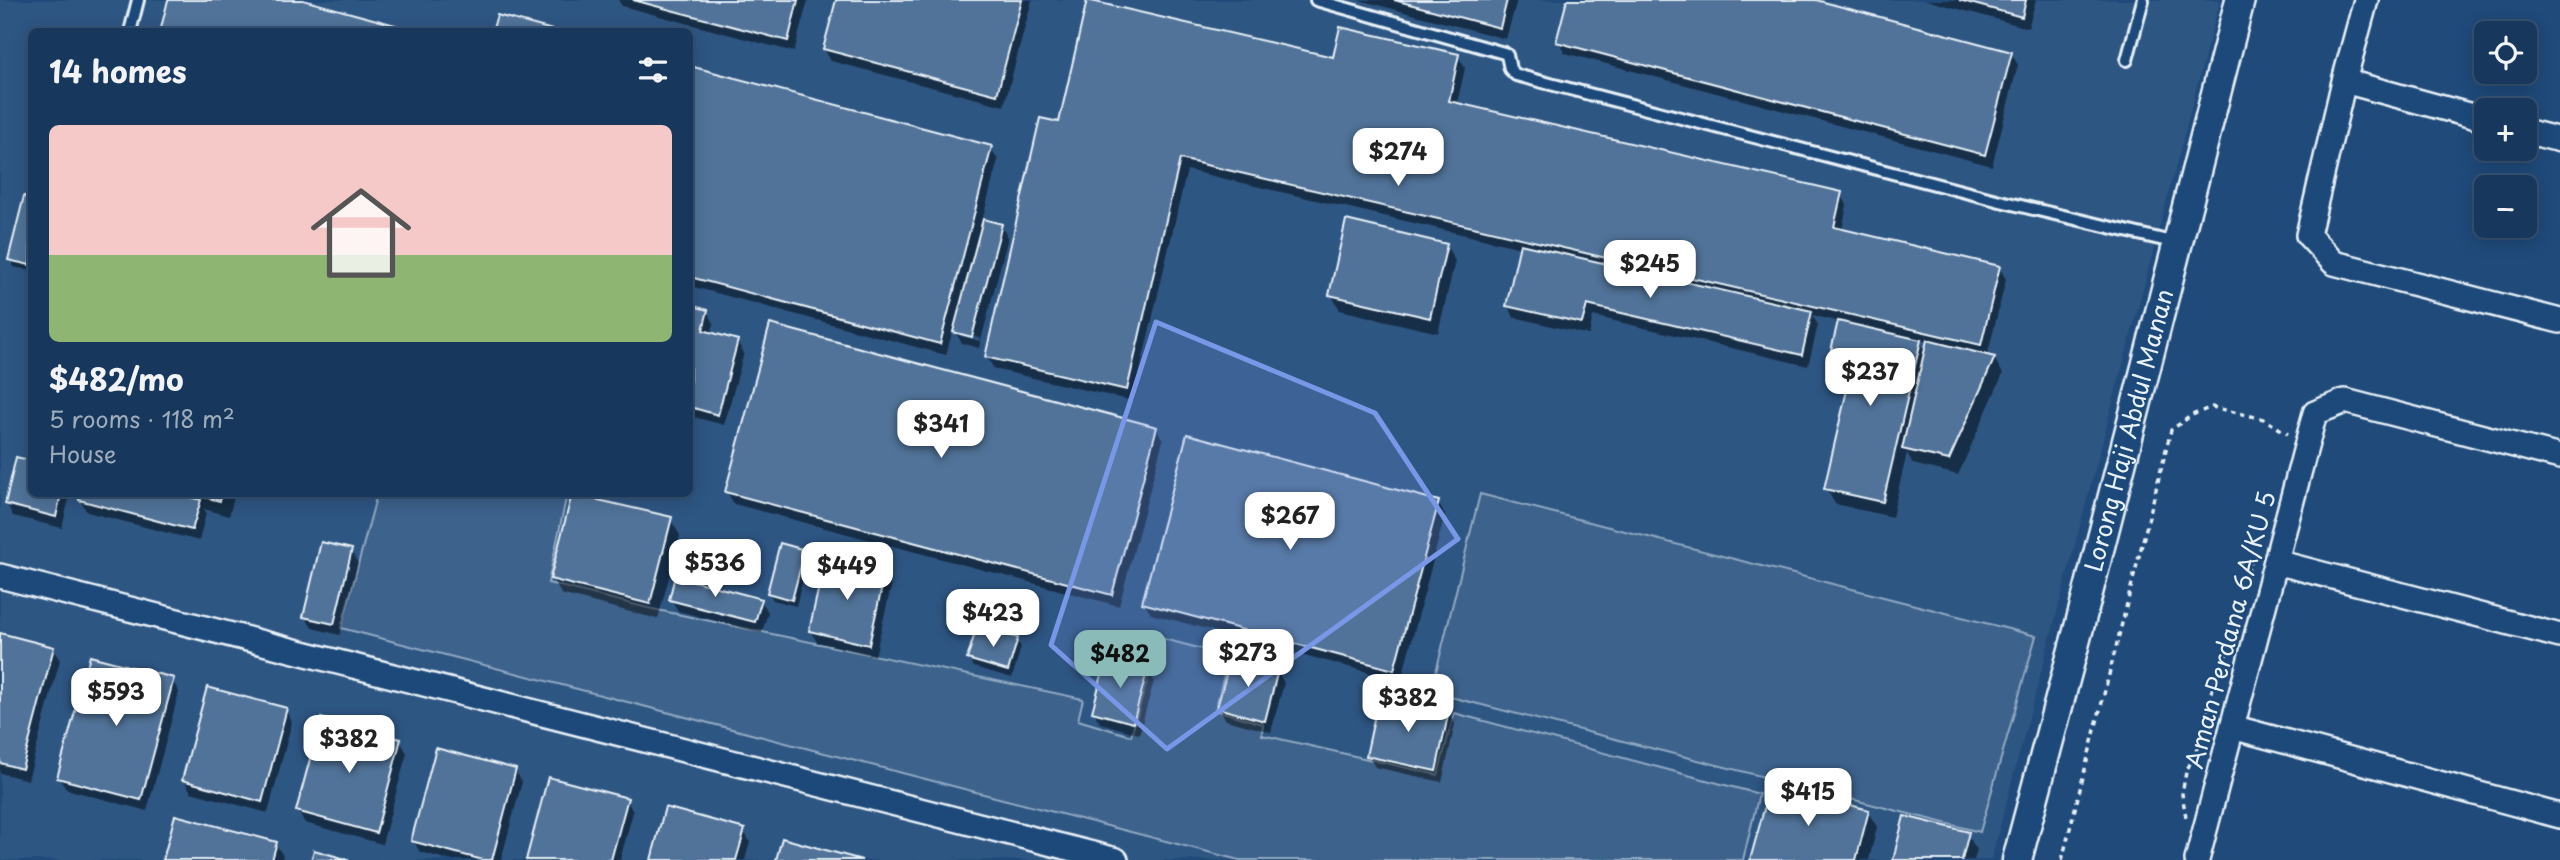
<!DOCTYPE html>
<meta charset="utf-8">
<style>
body{margin:0;font-family:"Playpen Sans",sans-serif;background:#203f62;color:#f1f3f6;height:100vh;display:flex;flex-direction:column;font-size:26px;white-space:nowrap}
*{box-sizing:border-box;margin:0}
p{font-size:23px;color:#9eacbb}
.icon{flex:none;width:38px;height:38px;fill:none;stroke:currentColor;stroke-width:2;stroke-linecap:round;stroke-linejoin:round}
.map{position:relative;flex:1;overflow:hidden}
.drawer{position:absolute;left:28px;top:28px;width:665px;height:469px;display:flex;flex-direction:column;background:#17385c;border-radius:10px;box-shadow:0 4px 18px #0003,0 0 0 2px #365272}
.drawer>*{flex:none}
.buttons{position:absolute;left:2474px;top:21px;display:grid;gap:14px}
.buttons a{display:grid;place-items:center;width:63px;height:63px;border-radius:10px;background:#17385c;box-shadow:0 4px 18px #0003,0 0 0 2px #365272;font-size:35px}
.price{position:absolute;translate:-50% -60px;padding:0 16px;border-radius:14px;background:#fff;color:#222;font-size:23px;line-height:46px;filter:drop-shadow(0 2px 4px #0008)}
.price::after{content:'';position:absolute;left:50%;top:42px;width:21px;height:16px;margin-left:-10px;background:inherit;clip-path:polygon(0 0,100% 0,50% 100%)}
.price.active{background:#8bbbb9;color:#111}
ul{padding:0;list-style:none}
li{display:grid;align-content:center;gap:14px;height:371px;padding:0 21px}
li+li{border-top:2px solid #365272}
li span{display:grid;place-items:center;height:217px;border-radius:10px;color:#555}
li>.icon{margin-inline-start:auto}
span .icon{width:126px;height:126px;fill:#fffc;stroke-width:1}
li b{font-size:30px}
h2{display:flex;justify-content:space-between;align-items:center;height:84px;padding:0 21px;font-size:30px}
.map>svg:first-child{display:block}
.built{fill:#2e5683;fill-rule:evenodd}
.green{fill:#3c628c;stroke:#92aac2;stroke-width:2}
.shadow{fill:#0007;fill-rule:evenodd}
.building{fill:#517399;stroke:#e8f1f8;stroke-width:2}
.lines{fill:none;stroke-linecap:round;stroke-linejoin:round}
.service-casing{stroke:#e8f1f8;stroke-width:16}
.minor-casing{stroke:#e8f1f8;stroke-width:28}
.tertiary-casing{stroke:#e8f1f8;stroke-width:33}
.path{stroke:#e8f1f8;stroke-width:3.5;stroke-dasharray:5 5;stroke-linecap:butt}
.service{stroke:#1f4a7a;stroke-width:10}
.minor{stroke:#1f4a7a;stroke-width:23}
.tertiary{stroke:#1f4a7a;stroke-width:28}
.marked{fill:#7897e6;fill-opacity:0.2;stroke:#7897e6;stroke-width:5;stroke-linejoin:round}
.labels{text-anchor:middle;stroke-width:5;stroke-linejoin:round;paint-order:stroke}
.street-label{font-size:24px;fill:#e8f1f8;stroke:#1f4a7a}
</style>
<div class="map">
<svg width="2560" height="860" viewBox="0 0 2560 860">
<rect width="100%" height="100%" fill="#1f4a7a"/>
<filter id="ink" filterUnits="userSpaceOnUse"><feTurbulence type="fractalNoise" baseFrequency=".0143" numOctaves="2"/><feDisplacementMap in="SourceGraphic" scale="14" xChannelSelector="R" yChannelSelector="G"/><feConvolveMatrix kernelMatrix="1 2 1 2 8 2 1 2 1" color-interpolation-filters="sRGB"/></filter>
<g filter="url(#ink)">
<path class="built" d="M0,0H2220L1991,860H0ZM32,32H690V494H32Z"/>
<path class="green" d="M377,494H567L548,583L648,608L1083,699L1078,720L1131,736L1160,638L1229,656L1215,710L1263,724L1262,735L1438,775L1454,713L1759,794L1743,860H1239L341,628Z
M1480,494L2036,636L1980,832L1431,692Z"/>
<path class="shadow" d="M618,0H808L794,52L622,6Z
M837,0H1032L1004,106L831,61L824,49Z
M1359,0H1517L1506,39Z
M1569,0H1809L2011,53L2018,65L1992,166L1565,53L1558,41Z
M1926,0H2036L2028,28Z
M1458,56L1465,68L1457,104L1841,193L1847,205L1842,230L1999,267L2006,279L1987,357L1994,358L2003,374L1958,475L1913,464L1907,453L1892,517L1835,504L1826,488L1851,377L1840,375L1831,359L1840,322L1812,315L1818,325L1808,366L1593,316L1589,335L1514,317L1507,305L1521,248L1187,170L1133,401L994,369L987,357L1060,124L1334,59ZM1919,340L1929,342L1926,353Z
M690,68L991,148L998,160L982,221L1001,226L1008,237L979,348L962,343L953,329L946,355L690,286ZM961,332L981,338L980,341L961,336Z
M32,200V271L14,267L10,259Z
M1446,245L1455,261L1438,333L1340,310L1331,294Z
M690,306L707,311L714,323L711,334L737,341L744,353L724,425L690,416Z
M1156,428L1163,440L1119,606L734,504L727,492Z
M32,494H70L62,528L13,516L7,504Z
M82,494H235L229,516L204,509L206,513L199,541L87,512L80,500Z
M573,494L670,519L680,535L658,619L561,594L552,578Z
M1438,503L1445,515L1401,681L1151,614L1144,603Z
M351,551L358,563L340,635L312,628L305,616Z
M804,551L808,559L796,606L773,600L769,593Z
M884,575L891,587L875,656L817,642L810,631Z
M671,599L761,600L768,612L762,633L678,611Z
M0,634L53,649L60,660L28,780L0,773Z
M1017,640L1021,647L1012,678L974,667L969,659Z
M1147,669L1154,681L1139,734L1100,723L1094,712Z
M1277,671L1284,683L1271,732L1226,720L1219,708Z
M172,680L179,692L147,811L66,789L59,778Z
M286,710L292,722L268,813L191,792L184,780Z
M1448,713L1455,724L1442,782L1375,767L1368,755Z
M400,741L407,753L382,844L305,823L298,811Z
M515,770L522,782L501,860H449L420,852L413,840Z
M627,800L633,812L620,860H528Z
M1868,812L1877,827L1869,860H1752Z
M743,830L750,842L745,860H653Z
M1967,834L1977,850L1974,860H1895Z
M276,844L283,856L281,860H165Z"/>
<path class="building" d="M168,0H303L421,32H160Z
M633,0H798L788,41Z
M836,0H1022L997,95L823,49Z
M1087,0L1333,57L1340,27L1459,54L1449,101L1842,192L1834,227L2000,266L1981,345L1180,159L1127,390L985,357L1040,118L1059,122Z
M1394,0H1507L1500,28Z
M1567,0H1816L2012,52L1985,155L1556,42Z
M1959,0H2026L2022,17Z
M497,15L560,32H492Z
M690,66L992,146L940,344L690,277Z
M24,196L32,198L30,265L8,260Z
M983,219L1002,224L972,337L953,332Z
M1346,220L1447,244L1430,318L1329,295Z
M1520,244L1812,311L1802,355L1587,305L1582,323L1506,306Z
M690,305L708,310L703,330L738,340L718,415L690,407Z
M1838,321L1921,340L1883,502L1824,489L1853,364L1829,359Z
M770,324L1157,427L1112,595L725,492Z
M1927,340L1995,357L1949,460L1902,449Z
M1187,434L1439,501L1394,670L1142,603Z
M16,457L32,461V494H61L56,517L5,504Z
M80,494H178L201,500L192,530L79,500Z
M193,494H222L220,501Z
M572,494L672,517L650,604L550,579Z
M321,542L352,549L334,624L303,617Z
M780,543L805,550L792,600L767,593Z
M825,559L885,573L869,645L809,631Z
M675,576L762,599L755,622L669,600Z
M977,626L1018,638L1008,671L967,659Z
M0,633L54,647L22,769L0,763Z
M90,656L174,678L141,800L57,778Z
M1107,656L1148,668L1133,723L1092,712Z
M1231,657L1278,670L1265,721L1217,708Z
M207,687L287,708L262,802L182,780Z
M1379,696L1449,711L1436,771L1366,756Z
M321,718L401,739L376,833L296,811Z
M436,748L516,769L492,860H483L411,841Z
M548,777L628,798L611,860H526Z
M1771,784L1869,810L1856,860H1750Z
M665,807L745,829L736,860H651Z
M175,815L277,842L272,860H163Z
M1904,816L1969,832L1962,860H1893Z
M782,838L862,860H776Z
M314,850L349,860H311Z"/>
<g class="lines">
<g class="service-casing">
<path id="service" d="M1316,0L1504,53L1507,55L1510,69L1516,75L2000,201L2176,243
M130,32L138,0
M2127,60L2143,0"/>
</g>
<g class="minor-casing">
<path id="minor" d="M2366,0L2344,81L2308,235L2334,263L2560,321
M2344,81L2487,120
M2525,131L2560,140
M2276,562L2560,636
M0,576L1116,860
M2232,727L2560,816
M2197,860L2315,413L2345,401L2560,457"/>
</g>
<g class="tertiary-casing">
<g id="tertiary">
<path id="s1" d="M2017,860L2086,601L2240,0"/>
</g>
</g>
<path class="path" d="M2246,583L2249,567L2254,557
M2186,817L2182,794L2186,772L2204,733L2210,695L2229,648
M2062,860L2171,430L2192,415L2212,407L2264,419L2288,434"/>
<use href="#service" class="service"/>
<use href="#minor" class="minor"/>
<use href="#tertiary" class="tertiary"/>
</g>
</g>
<path class="marked" d="M1156,322L1375,413L1458,539L1167,749L1051,645Z"/>
<g class="labels">
<g class="street-label">
<text dy="8" stroke="none"><textPath href="#s1" startOffset="444">Lorong Haji Abdul Manan</textPath></text>
<text transform="translate(2231 630) rotate(-75)" y="8">Aman Perdana 6A/KU 5</text>
</g>
</g>
</svg>
<div class="buttons">
<a><svg class="icon" aria-label="locate" viewBox="0 0 24 24"><circle cx="12" cy="12" r="6"/><path d="M12 2v4M12 18v4M2 12h4M18 12h4"/></svg></a>
<a>+</a>
<a>−</a>
</div>
<b class="price" style="left:1398px;top:188px">$274</b>
<b class="price" style="left:1650px;top:300px">$245</b>
<b class="price" style="left:1870px;top:408px">$237</b>
<b class="price" style="left:941px;top:460px">$341</b>
<b class="price" style="left:1290px;top:552px">$267</b>
<b class="price" style="left:715px;top:599px">$536</b>
<b class="price" style="left:847px;top:602px">$449</b>
<b class="price" style="left:993px;top:649px">$423</b>
<b class="price" style="left:1248px;top:689px">$273</b>
<b class="price active" style="left:1120px;top:690px">$482</b>
<b class="price" style="left:116px;top:728px">$593</b>
<b class="price" style="left:1408px;top:734px">$382</b>
<b class="price" style="left:349px;top:775px">$382</b>
<b class="price" style="left:1808px;top:828px">$415</b>
<section class="drawer">
<h2>14 homes<svg class="icon" aria-label="filters" viewBox="0 0 24 24"><path d="M4 7h16M4 17h16"/><circle cx="9" cy="7" r="2"/><circle cx="15" cy="17" r="2"/></svg></h2>
<ul>
<li><span style="background:linear-gradient(#f6c9c9 60%,#8fb573 0)"><svg class="icon" aria-label="home" viewBox="0 0 24 24"><path d="M3 11l9-7 9 7M6 9v11h12V9"/></svg></span><div><b>$482/mo</b><p>5 rooms · 118 m²</p><p>House</p></div></li>
</ul>
</section>
</div>
